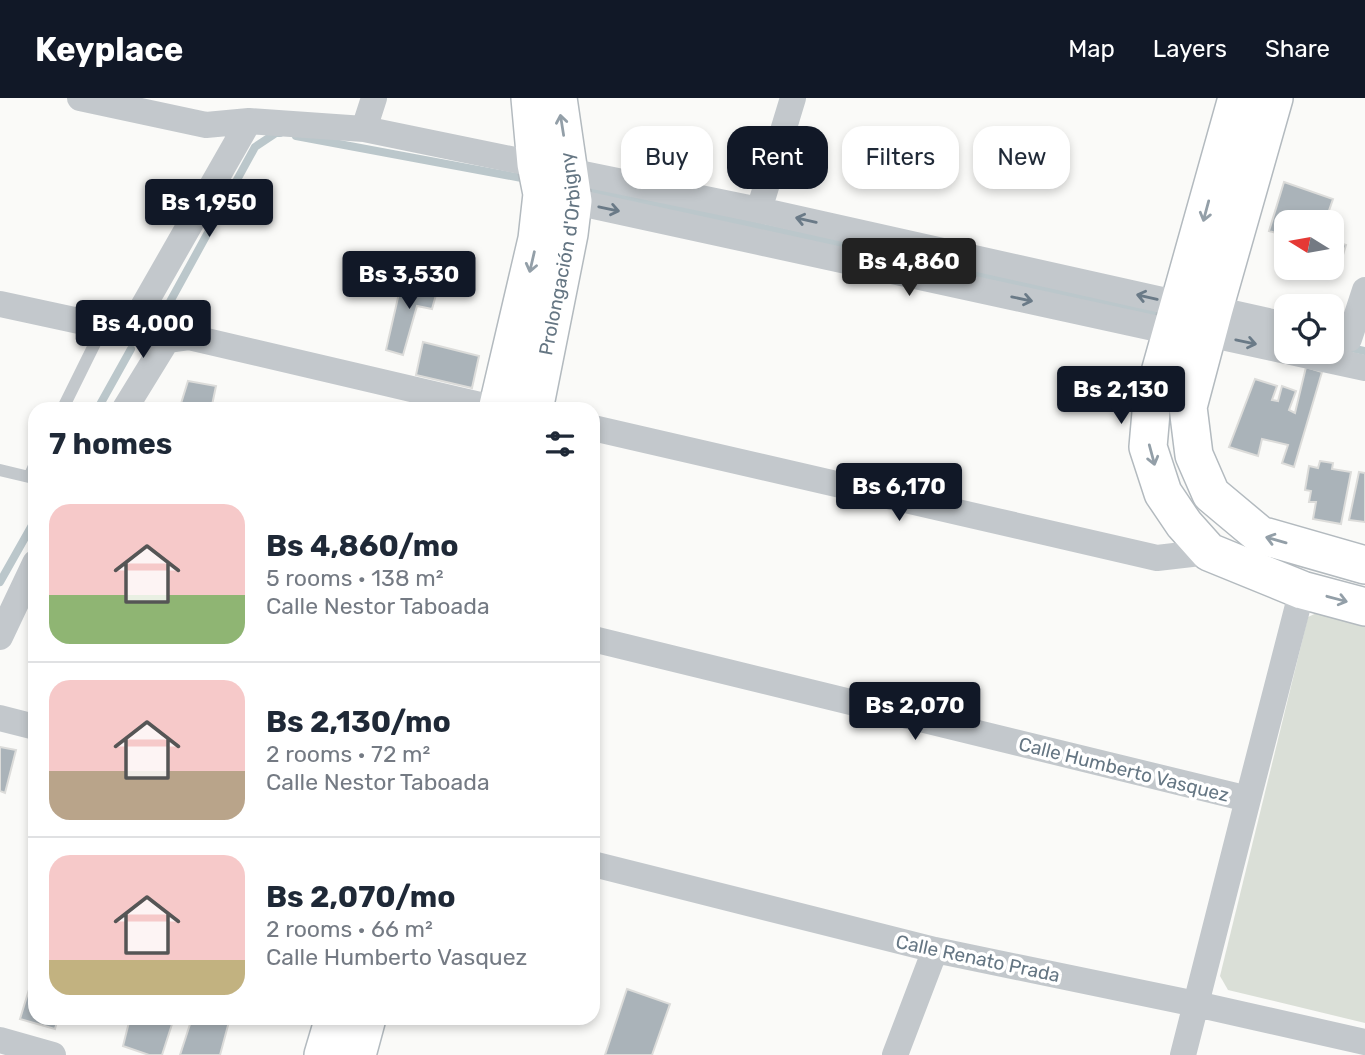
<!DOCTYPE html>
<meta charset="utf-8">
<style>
body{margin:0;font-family:Rubik,sans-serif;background:#f6f6f7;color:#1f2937;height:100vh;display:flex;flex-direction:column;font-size:26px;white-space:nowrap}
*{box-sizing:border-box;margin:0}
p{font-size:23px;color:#747a83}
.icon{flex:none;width:38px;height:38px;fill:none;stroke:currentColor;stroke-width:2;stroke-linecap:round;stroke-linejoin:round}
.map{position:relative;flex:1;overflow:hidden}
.drawer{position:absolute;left:28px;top:304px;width:572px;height:623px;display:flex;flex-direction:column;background:#fff;border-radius:21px;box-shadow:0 4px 10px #0003}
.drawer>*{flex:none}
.guide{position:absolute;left:621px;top:28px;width:639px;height:63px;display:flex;gap:14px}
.needle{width:46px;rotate:281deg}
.tools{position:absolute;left:1274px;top:112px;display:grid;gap:14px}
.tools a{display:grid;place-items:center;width:70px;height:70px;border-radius:14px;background:#fff;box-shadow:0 4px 10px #0003;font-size:35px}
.price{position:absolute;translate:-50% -60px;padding:0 16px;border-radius:7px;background:#111827;color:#fff;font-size:23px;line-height:46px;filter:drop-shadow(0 2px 4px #0008)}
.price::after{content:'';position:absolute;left:50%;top:42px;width:21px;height:16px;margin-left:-10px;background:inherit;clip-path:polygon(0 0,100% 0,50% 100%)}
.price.current{background:#222;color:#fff}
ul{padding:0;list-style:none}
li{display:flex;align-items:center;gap:21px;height:175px;padding:0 21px}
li+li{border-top:2px solid #e0e1e3}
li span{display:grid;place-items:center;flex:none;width:196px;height:140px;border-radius:21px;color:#555}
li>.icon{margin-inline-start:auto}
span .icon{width:84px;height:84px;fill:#fffc;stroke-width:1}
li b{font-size:30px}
h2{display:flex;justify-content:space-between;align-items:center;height:84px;padding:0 21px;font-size:30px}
.tag{padding:0 24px;border-radius:21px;background:#fff;box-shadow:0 4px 10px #0003;font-size:24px;line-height:63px}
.tag.current{background:#111827;color:#fff}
header{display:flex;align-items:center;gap:42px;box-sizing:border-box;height:98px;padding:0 35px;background:#111827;color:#fff}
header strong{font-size:33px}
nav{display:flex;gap:38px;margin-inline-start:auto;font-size:24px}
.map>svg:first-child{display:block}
.green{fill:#dadfd7}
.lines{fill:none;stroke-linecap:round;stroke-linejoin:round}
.stream{stroke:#bbc7cb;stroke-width:8}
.building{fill:#aab3b9;stroke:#dcdcda;stroke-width:2}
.secondary-casing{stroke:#b3babf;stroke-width:40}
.service{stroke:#c3c8cc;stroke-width:12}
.minor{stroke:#c3c8cc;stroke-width:26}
.secondary{stroke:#fff;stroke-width:37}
.oneway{stroke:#939fa8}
.oneway2{stroke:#6a7a87}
.labels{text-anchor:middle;stroke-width:7;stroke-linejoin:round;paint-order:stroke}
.street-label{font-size:19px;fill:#657683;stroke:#fff}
</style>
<header>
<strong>Keyplace</strong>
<nav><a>Map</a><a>Layers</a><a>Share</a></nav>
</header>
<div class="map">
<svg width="1365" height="957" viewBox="0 0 1365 957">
<rect width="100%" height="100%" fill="#fafaf8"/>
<path class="green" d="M1323,512L1365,522V925L1228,892L1220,878L1308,519Z"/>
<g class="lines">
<path class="stream" d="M296,38L527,81
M588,92L1159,215
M166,211L255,49L276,35H280
M1332,246L1365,253
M97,312L131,251
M0,484L35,422"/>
</g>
<path class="building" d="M1284,84L1333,101L1325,124H1286V138L1269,133Z
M1332,143L1346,147L1340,167L1332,165Z
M402,182L439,186L432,211L417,208L403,257L386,252Z
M423,244L479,258L472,290L416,277Z
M1306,269L1322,274L1294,369L1282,365L1288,347L1262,341L1258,358L1229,349L1255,281L1277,288L1272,302L1278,303L1282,288L1296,293L1289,312L1295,315Z
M188,283L216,288L211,312H179Z
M1320,363L1333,365L1332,371L1351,374L1341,426L1313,421L1316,404H1309L1311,393L1305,392L1309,368L1318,370Z
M1359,374L1365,375V424L1349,422Z
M0,649L16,652L5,695L0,693Z
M35,872V920H58L55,931L20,921Z
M627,891L670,906L652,957H605Z
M130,920H174L162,957H149L123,948Z
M192,920H230L220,957H180Z"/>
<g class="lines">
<g class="secondary-casing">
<g id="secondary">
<path d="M1237,0L1152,303L1148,349L1163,395L1184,426L1209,454L1302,492L1365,509"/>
<path d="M1274,0L1214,211L1188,309L1194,357L1211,396L1260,437L1365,467"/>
<path d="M497,312L537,141L542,96L536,66L530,0"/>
<path id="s1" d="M534,312L569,136L573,103L558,0"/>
<path d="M323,957L334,920"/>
<path d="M357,957L367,920"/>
</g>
</g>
<path class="service" d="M62,312L103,229
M0,372L29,379L35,366"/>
<path class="minor" d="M80,0L206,27L249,23L364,31L759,112L1180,206L1214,211L1286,227
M364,31L374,0
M557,100L1172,234L1208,236L1286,253
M759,112L793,0
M0,206L167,242L189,239L497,311
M128,235L249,23
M1349,241L1365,192
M1291,254L1365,270
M124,312L167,242
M593,330L1157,460L1209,454
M0,539L35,465
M593,541L1248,701
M0,620L35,629
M593,766L935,852L1196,906L1365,944
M0,942L53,957
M895,957L935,852
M1183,957L1248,701L1302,492"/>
<use href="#secondary" class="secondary"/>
</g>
<defs><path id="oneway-shaft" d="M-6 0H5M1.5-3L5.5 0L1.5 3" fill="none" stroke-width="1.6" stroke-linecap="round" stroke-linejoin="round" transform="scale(1.75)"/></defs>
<g class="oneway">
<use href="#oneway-shaft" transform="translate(562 27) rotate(-99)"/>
<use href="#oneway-shaft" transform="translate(1206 113) rotate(105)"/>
<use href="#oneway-shaft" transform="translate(532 164) rotate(103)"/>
<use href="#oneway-shaft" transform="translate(1152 357) rotate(75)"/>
<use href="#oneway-shaft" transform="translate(1276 442) rotate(-164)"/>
<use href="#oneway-shaft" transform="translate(1337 501) rotate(15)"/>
</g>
<g class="oneway2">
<use href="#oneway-shaft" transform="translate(609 111) rotate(12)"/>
<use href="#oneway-shaft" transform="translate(806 122) rotate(-167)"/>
<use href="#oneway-shaft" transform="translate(1147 199) rotate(-167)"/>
<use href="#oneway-shaft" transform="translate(1022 201) rotate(12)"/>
<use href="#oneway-shaft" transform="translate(1246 244) rotate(12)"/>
</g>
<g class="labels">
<g class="street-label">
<text dy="7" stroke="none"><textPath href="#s1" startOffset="159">Prolongación d'Orbigny</textPath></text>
<text transform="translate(1124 671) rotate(14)" y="7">Calle Humberto Vasquez</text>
<text transform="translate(978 860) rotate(12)" y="7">Calle Renato Prada</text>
</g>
</g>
</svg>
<div class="tools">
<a><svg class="needle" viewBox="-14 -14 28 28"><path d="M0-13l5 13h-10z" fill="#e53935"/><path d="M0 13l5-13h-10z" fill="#747a83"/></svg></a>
<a><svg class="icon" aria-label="locate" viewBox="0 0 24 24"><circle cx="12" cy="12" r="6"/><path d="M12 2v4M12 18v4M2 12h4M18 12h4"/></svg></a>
</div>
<b class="price" style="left:209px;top:141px">Bs 1,950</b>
<b class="price current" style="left:909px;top:200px">Bs 4,860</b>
<b class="price" style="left:409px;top:213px">Bs 3,530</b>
<b class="price" style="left:143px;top:262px">Bs 4,000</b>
<b class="price" style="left:1121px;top:328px">Bs 2,130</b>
<b class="price" style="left:899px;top:425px">Bs 6,170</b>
<b class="price" style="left:915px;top:644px">Bs 2,070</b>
<div class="guide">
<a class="tag">Buy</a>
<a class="tag current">Rent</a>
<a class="tag">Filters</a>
<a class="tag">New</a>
</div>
<section class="drawer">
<h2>7 homes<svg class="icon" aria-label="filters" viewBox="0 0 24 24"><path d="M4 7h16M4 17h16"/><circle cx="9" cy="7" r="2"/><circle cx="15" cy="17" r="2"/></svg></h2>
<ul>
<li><span style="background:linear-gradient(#f6c9c9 65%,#8fb573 0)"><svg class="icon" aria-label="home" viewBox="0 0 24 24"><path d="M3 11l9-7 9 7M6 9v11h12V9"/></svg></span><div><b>Bs 4,860/mo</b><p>5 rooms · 138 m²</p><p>Calle Nestor Taboada</p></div></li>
<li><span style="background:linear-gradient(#f6c9c9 65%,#b9a48a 0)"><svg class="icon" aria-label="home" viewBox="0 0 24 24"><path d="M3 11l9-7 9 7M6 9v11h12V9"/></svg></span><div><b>Bs 2,130/mo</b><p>2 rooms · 72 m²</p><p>Calle Nestor Taboada</p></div></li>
<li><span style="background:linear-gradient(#f6c9c9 75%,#c2b280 0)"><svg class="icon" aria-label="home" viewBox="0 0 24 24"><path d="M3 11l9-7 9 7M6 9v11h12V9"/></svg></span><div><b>Bs 2,070/mo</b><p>2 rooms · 66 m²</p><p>Calle Humberto Vasquez</p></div></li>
</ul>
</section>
</div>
